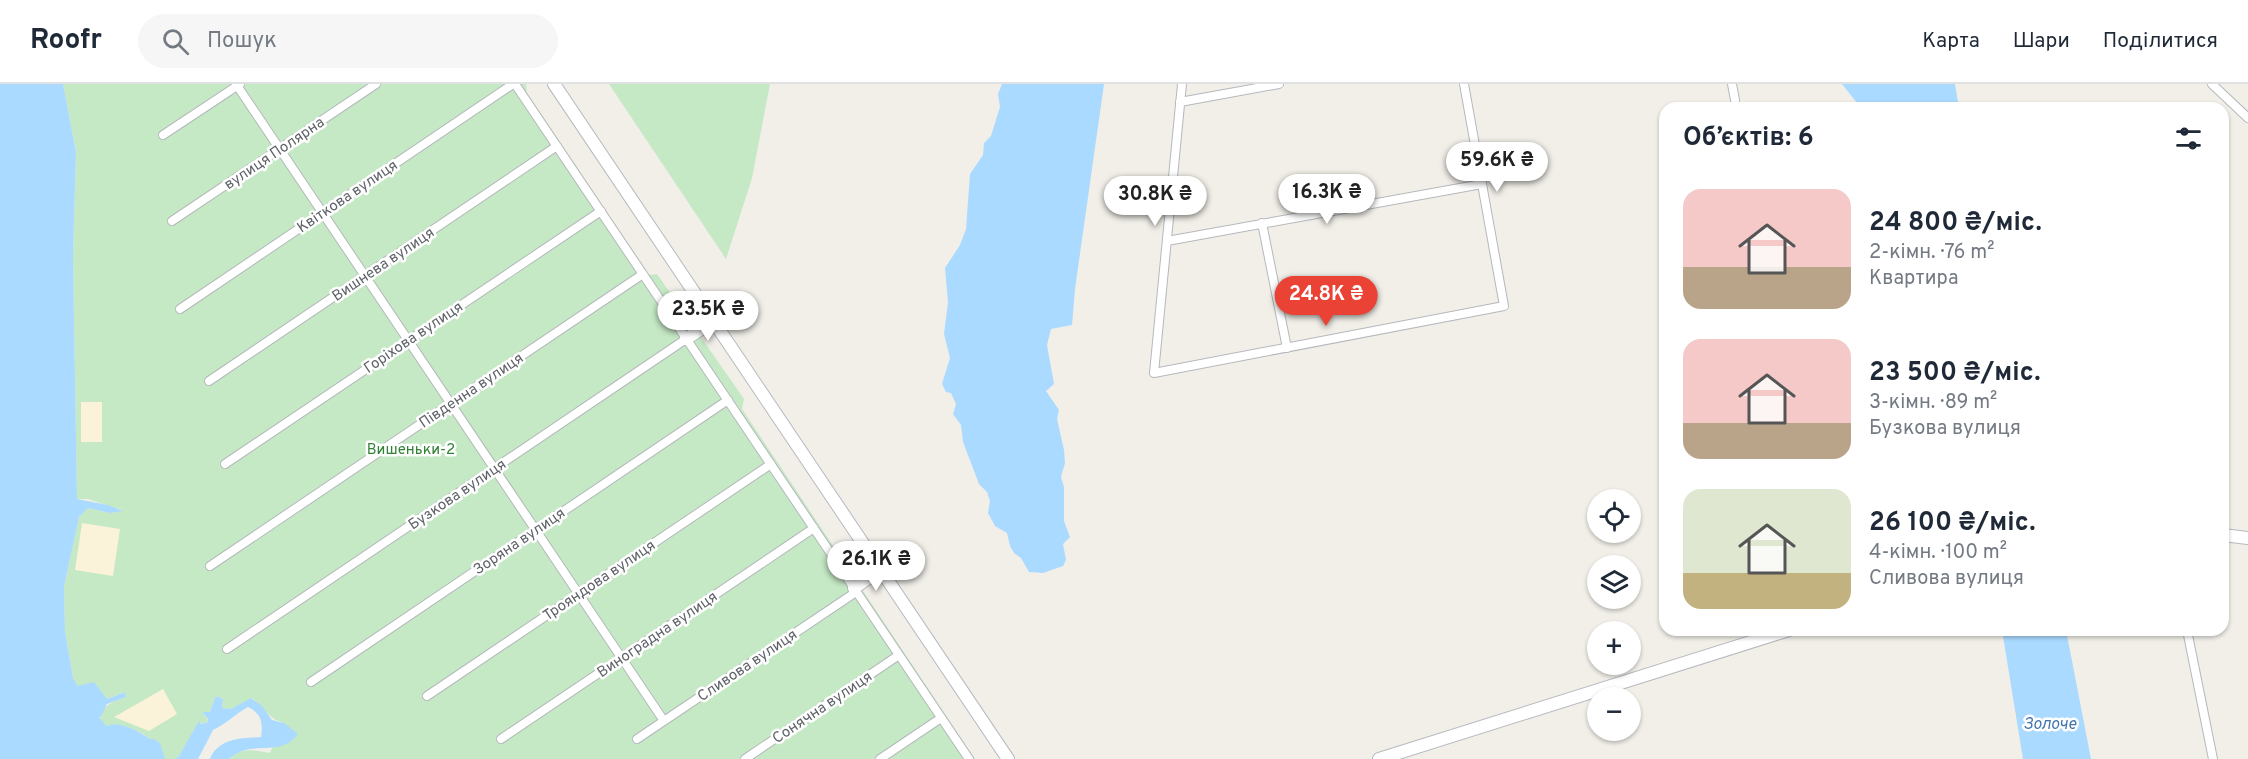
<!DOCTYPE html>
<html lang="uk">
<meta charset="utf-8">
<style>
body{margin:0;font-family:Overpass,sans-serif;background:#f6f6f7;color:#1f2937;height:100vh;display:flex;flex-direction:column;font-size:22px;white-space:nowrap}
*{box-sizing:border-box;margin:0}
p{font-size:20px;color:#747a83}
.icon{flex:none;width:33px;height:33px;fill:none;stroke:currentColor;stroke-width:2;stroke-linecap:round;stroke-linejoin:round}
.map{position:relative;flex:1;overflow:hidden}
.sheet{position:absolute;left:1659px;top:18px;width:570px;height:534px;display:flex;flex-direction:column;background:#fff;border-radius:18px;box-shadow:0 2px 4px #0004}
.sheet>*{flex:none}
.buttons{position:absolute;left:1587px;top:405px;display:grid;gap:12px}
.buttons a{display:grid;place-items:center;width:54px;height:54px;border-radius:50%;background:#fff;box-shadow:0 2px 4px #0004;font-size:30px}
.price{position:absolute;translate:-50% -51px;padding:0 14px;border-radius:21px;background:#fff;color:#222;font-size:20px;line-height:39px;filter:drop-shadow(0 2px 3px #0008)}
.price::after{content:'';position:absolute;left:50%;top:36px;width:18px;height:14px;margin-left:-9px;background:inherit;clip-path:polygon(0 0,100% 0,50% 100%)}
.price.on{background:#ea4335;color:#fff}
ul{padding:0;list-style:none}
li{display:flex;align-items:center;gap:18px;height:150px;padding:0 24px}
li span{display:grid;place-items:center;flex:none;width:168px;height:120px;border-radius:18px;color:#555}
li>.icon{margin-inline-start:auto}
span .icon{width:72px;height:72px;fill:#fffc;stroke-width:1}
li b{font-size:26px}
h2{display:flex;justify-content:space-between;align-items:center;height:72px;padding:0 24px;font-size:26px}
header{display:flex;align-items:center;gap:36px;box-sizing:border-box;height:84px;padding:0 30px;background:#fff;border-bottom:2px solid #e0e1e3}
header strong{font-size:28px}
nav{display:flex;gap:33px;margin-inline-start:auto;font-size:21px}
.search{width:420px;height:54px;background:#f6f6f7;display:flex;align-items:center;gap:15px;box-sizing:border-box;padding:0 21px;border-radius:33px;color:#747a83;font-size:22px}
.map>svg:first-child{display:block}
.green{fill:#c5e8c5}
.sand{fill:#fbf3d9}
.water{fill:#aadaff}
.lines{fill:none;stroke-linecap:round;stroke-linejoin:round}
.street-casing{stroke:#b5b8bc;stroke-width:10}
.secondary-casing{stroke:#b6babf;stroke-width:14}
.street{stroke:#fff;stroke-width:8}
.secondary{stroke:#fff;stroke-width:12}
.labels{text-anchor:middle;stroke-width:5;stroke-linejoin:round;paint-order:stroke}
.street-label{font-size:15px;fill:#5f6368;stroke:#fff}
.park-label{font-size:15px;fill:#348238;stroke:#fff}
.water-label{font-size:16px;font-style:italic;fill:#4174aa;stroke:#fff}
</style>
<header>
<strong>Roofr</strong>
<div class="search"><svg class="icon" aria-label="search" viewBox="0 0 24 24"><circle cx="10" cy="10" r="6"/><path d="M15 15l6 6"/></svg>Пошук</div>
<nav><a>Карта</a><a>Шари</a><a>Поділитися</a></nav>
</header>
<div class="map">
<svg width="2248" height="675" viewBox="0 0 2248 675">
<rect width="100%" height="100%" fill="#f1efe8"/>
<path class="green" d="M63,0H526L527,9L649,191L657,190L744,315L742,325L975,675H229C241,663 254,666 270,669L284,639C269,635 264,624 252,614L231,625L222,624L223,616L220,613H215L210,628H202L208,636L205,641L199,638L179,672L175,675H165C157,655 128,636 106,642L102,639C96,624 114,617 126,613L124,608L107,615C100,607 89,601 78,602L73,594L65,547L64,503L79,433L88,424L110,429L122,426L88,415H77L73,173L76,68Z
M609,0H770L752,94L726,175Z"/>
<path class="sand" d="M81,318H102V358H81Z
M82,439L120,445L113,492L75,486Z
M163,605L177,630L149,647L114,633Z"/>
<path class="water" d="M0,0H63L76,68L73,173L77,415L108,421L123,427L110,429L88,424L79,433L64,503L65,547L73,594L78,602L94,598L107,615L125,608L126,613L107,620L100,634L106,642C121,637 137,646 150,655H154L160,659L165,675H0Z
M1002,0H1104L1075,205L1072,241L1051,245L1047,261L1054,300L1046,307L1059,326L1057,335L1064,366L1065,379L1061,393L1064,403V437L1070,453L1063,460L1066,476L1063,482L1043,489L1029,488L1021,474L1014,469L1010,462L1007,449L995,442L988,429L990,417L987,408L979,400L963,358L961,341L953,330L956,320L951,309L946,308L942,300L950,274L944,250L948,218L945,184L960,161L966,145L970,90L983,71L984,59L991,52L1000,23L998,10Z
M1842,0H1955L1959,24H1861Z
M2002,546H2066L2091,675H2023Z
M215,613H220L223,616L222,624L231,625L251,614L262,622L272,636L284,639L298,650C279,675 251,654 229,675H210C218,654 242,654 261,653C263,639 262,630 248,623C235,630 226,640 213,646L198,675H175L179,672L199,637L201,640L207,639L208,635L202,628H210Z"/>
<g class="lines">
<g class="street-casing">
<path id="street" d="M236,0L664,637
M515,0L969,675
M1182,0L1154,289L1504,222L1464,0
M1732,0L1735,16
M2212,0L2248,34
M1180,18L1279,0
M163,51L240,0
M172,137L376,0
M1262,139L1287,264
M1167,157L1482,100
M180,225L513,0
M209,297L557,62
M225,380L601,127
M210,482L643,190
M2187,546L2213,675
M227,565L686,255
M311,598L728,316
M427,612L771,380
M501,655L814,444
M637,655L856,508
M745,675L899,571
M880,675L941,634"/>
</g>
<g class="secondary-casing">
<path id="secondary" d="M554,0L1008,675
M686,255L713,237
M2223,451L2248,454
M854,504L880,486
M1379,675L1789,546"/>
</g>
<use href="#street" class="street"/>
<use href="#secondary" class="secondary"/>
</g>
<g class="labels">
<g class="street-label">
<text transform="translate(274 69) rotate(-34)" y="5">вулиця Полярна</text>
<text transform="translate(347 112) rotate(-34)" y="5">Квіткова вулиця</text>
<text transform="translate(383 180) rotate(-34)" y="5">Вишнева вулиця</text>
<text transform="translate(413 253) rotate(-34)" y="5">Горіхова вулиця</text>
<text transform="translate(471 306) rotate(-34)" y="5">Південна вулиця</text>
<text transform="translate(457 410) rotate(-34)" y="5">Бузкова вулиця</text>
<text transform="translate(519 457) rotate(-34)" y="5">Зоряна вулиця</text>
<text transform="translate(599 496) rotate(-34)" y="5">Трояндова вулиця</text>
<text transform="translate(657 550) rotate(-34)" y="5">Виноградна вулиця</text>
<text transform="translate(747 581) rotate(-34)" y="5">Сливова вулиця</text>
<text transform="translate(822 623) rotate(-34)" y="5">Сонячна вулиця</text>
</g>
<g class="park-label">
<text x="411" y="370">Вишеньки-2</text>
</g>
<g class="water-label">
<text x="2050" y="645">Золоче</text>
</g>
</g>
</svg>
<div class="buttons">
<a><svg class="icon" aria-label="locate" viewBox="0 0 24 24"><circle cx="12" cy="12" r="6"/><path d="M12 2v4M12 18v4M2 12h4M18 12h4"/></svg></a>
<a><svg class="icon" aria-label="layers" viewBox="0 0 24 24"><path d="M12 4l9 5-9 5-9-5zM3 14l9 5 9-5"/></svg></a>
<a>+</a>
<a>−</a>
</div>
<b class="price" style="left:1497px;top:109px">59.6K ₴</b>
<b class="price" style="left:1327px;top:141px">16.3K ₴</b>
<b class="price" style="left:1155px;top:143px">30.8K ₴</b>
<b class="price on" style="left:1326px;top:243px">24.8K ₴</b>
<b class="price" style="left:708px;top:258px">23.5K ₴</b>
<b class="price" style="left:876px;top:508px">26.1K ₴</b>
<section class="sheet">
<h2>Об’єктів: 6<svg class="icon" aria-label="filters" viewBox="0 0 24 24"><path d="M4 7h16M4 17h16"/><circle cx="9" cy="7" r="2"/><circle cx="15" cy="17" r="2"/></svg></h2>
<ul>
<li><span style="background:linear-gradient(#f6c9c9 65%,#b9a48a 0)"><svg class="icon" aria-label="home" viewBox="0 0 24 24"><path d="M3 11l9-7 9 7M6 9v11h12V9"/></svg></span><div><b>24 800 ₴/міс.</b><p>2-кімн. · 76 m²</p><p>Квартира</p></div></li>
<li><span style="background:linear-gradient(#f6c9c9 70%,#b9a48a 0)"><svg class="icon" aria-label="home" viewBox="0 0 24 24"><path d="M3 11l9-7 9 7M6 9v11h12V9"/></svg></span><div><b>23 500 ₴/міс.</b><p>3-кімн. · 89 m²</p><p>Бузкова вулиця</p></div></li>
<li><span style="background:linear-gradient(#dfe7d0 70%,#c2b280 0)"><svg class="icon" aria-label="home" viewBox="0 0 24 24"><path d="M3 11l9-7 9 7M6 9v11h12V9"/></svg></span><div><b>26 100 ₴/міс.</b><p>4-кімн. · 100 m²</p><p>Сливова вулиця</p></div></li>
</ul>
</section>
</div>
